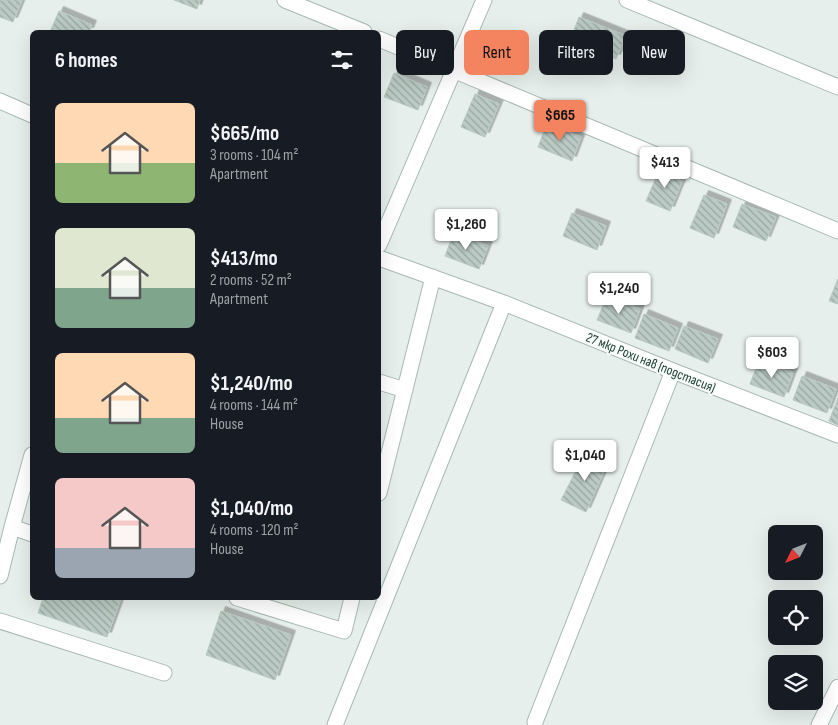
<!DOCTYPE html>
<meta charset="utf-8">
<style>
body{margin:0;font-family:"Sofia Sans Condensed",sans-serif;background:#242831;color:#f1f3f6;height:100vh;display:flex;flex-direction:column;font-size:19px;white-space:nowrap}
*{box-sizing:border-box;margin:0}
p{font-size:16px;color:#9ea1a6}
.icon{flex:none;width:28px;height:28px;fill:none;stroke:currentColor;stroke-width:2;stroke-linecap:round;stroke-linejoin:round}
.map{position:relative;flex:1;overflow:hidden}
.sheet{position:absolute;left:30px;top:30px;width:351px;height:570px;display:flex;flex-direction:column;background:#171b24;border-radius:8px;box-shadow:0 5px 20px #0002}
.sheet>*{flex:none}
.top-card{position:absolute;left:396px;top:30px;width:366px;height:45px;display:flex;gap:10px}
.needle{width:32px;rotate:228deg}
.fabs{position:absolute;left:768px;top:525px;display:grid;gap:10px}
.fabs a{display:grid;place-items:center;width:55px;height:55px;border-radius:8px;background:#171b24;box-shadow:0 5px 20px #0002;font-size:25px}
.price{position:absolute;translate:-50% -42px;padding:0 11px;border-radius:5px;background:#fff;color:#222;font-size:16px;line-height:32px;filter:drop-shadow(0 1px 2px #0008)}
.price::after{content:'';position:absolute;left:50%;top:30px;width:15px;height:11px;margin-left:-8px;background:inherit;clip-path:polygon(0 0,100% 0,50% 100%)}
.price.active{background:#f4845f;color:#111}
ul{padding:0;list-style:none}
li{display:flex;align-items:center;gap:15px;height:125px;padding:0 25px}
li span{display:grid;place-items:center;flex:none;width:140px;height:100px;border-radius:8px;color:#555}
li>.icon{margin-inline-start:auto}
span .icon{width:60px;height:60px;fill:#fffc;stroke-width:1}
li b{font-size:21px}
h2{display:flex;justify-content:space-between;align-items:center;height:60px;padding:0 25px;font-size:21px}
.chip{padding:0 18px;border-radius:8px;background:#171b24;box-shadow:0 5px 20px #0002;font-size:18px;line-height:45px}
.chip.active{background:#f4845f;color:#111}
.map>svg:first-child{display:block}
.building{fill:url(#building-back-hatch);stroke:#b8c9c2;filter:url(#shadow)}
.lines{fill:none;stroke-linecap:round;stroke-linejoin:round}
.minor-casing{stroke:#a8b8b2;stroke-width:17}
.minor{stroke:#fff;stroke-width:15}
.labels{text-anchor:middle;stroke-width:4;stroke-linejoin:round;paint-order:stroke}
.street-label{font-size:14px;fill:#24423a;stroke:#f7fbf9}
</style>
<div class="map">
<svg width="838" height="725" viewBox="0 0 838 725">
<defs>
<pattern id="building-back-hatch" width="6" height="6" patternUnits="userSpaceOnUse" patternTransform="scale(1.25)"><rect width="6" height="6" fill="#bbcac4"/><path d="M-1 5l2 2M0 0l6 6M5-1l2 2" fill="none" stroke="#98a6a0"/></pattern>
<filter id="shadow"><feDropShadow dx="4.5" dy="-4.5" stdDeviation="0" flood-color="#0004"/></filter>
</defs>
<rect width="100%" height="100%" fill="#e6efeb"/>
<path class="building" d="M0,0H22L13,22L0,17Z
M174,0H200L197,9Z
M59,11L92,25L89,32H50Z
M579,17L626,36L616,59L570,41Z
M394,73L427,87L418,110L384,97Z
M475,94L499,104L485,137L461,127Z
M547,124L581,137L572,161L538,147Z
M660,168L684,177L670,211L646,201Z
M704,195L727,204L714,238L690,228Z
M742,204L776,217L766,241L733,227Z
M572,213L606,226L597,250L563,236Z
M454,232L488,246L479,269L445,256Z
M838,279V304L829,301Z
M607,296L640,309L631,333L597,320Z
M644,314L678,328L669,351L635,338Z
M684,326L718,339L708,363L675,349Z
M759,360L793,373L784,397L750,384Z
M802,376L836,389L827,413L793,400Z
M838,398V425L829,421Z
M585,453L608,462L586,512L561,500Z
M43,598H121L107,637L38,613Z
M221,611L291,635L275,680L206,655Z"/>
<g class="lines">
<g class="minor-casing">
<path id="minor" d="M285,0L364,32
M627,0L838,87
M379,39L838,231
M0,101L32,115
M379,245L484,0
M379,258L504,303L673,371L838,435
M379,382L405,390
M32,455L12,527L32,534
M379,493L433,277
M0,576L12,527
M237,598L344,631L352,598
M0,621L164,673
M535,722L673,371
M335,725L504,303
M819,725L838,687"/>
</g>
<use href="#minor" class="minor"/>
</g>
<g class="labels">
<g class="street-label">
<text transform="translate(651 362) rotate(22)" y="5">27 мкр Рохи нав (подстасия)</text>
</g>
</g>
</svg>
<div class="fabs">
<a><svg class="needle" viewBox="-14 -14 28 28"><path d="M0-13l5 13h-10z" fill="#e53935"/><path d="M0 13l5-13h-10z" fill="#9ea1a6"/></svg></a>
<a><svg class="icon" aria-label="locate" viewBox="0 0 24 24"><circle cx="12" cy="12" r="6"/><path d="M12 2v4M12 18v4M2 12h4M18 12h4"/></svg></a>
<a><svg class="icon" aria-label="layers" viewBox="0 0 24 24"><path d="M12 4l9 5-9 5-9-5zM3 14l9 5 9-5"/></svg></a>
</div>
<b class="price active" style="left:560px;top:142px">$665</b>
<b class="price" style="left:665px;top:189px">$413</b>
<b class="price" style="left:466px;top:251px">$1,260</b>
<b class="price" style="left:619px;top:315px">$1,240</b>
<b class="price" style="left:772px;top:379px">$603</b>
<b class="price" style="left:585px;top:482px">$1,040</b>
<div class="top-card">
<a class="chip">Buy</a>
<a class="chip active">Rent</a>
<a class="chip">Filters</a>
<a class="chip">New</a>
</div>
<section class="sheet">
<h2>6 homes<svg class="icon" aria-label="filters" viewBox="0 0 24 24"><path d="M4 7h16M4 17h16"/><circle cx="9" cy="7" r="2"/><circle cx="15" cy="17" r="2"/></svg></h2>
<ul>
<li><span style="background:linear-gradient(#ffd9b3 60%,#8fb573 0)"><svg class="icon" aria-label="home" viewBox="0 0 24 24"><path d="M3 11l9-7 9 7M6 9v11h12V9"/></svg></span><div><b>$665/mo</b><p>3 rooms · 104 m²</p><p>Apartment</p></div></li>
<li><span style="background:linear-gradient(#dfe7d0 60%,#7fa58c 0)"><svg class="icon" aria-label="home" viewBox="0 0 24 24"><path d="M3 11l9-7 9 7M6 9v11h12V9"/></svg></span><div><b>$413/mo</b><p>2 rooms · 52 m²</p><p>Apartment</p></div></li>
<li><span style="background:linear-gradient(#ffd9b3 65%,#7fa58c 0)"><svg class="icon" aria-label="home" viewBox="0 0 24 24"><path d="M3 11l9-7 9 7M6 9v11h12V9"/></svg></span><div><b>$1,240/mo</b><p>4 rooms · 144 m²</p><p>House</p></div></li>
<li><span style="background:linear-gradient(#f6c9c9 70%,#9aa5b1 0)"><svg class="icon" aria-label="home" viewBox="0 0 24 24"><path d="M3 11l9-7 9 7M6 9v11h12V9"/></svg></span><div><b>$1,040/mo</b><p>4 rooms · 120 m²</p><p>House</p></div></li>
</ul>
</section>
</div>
